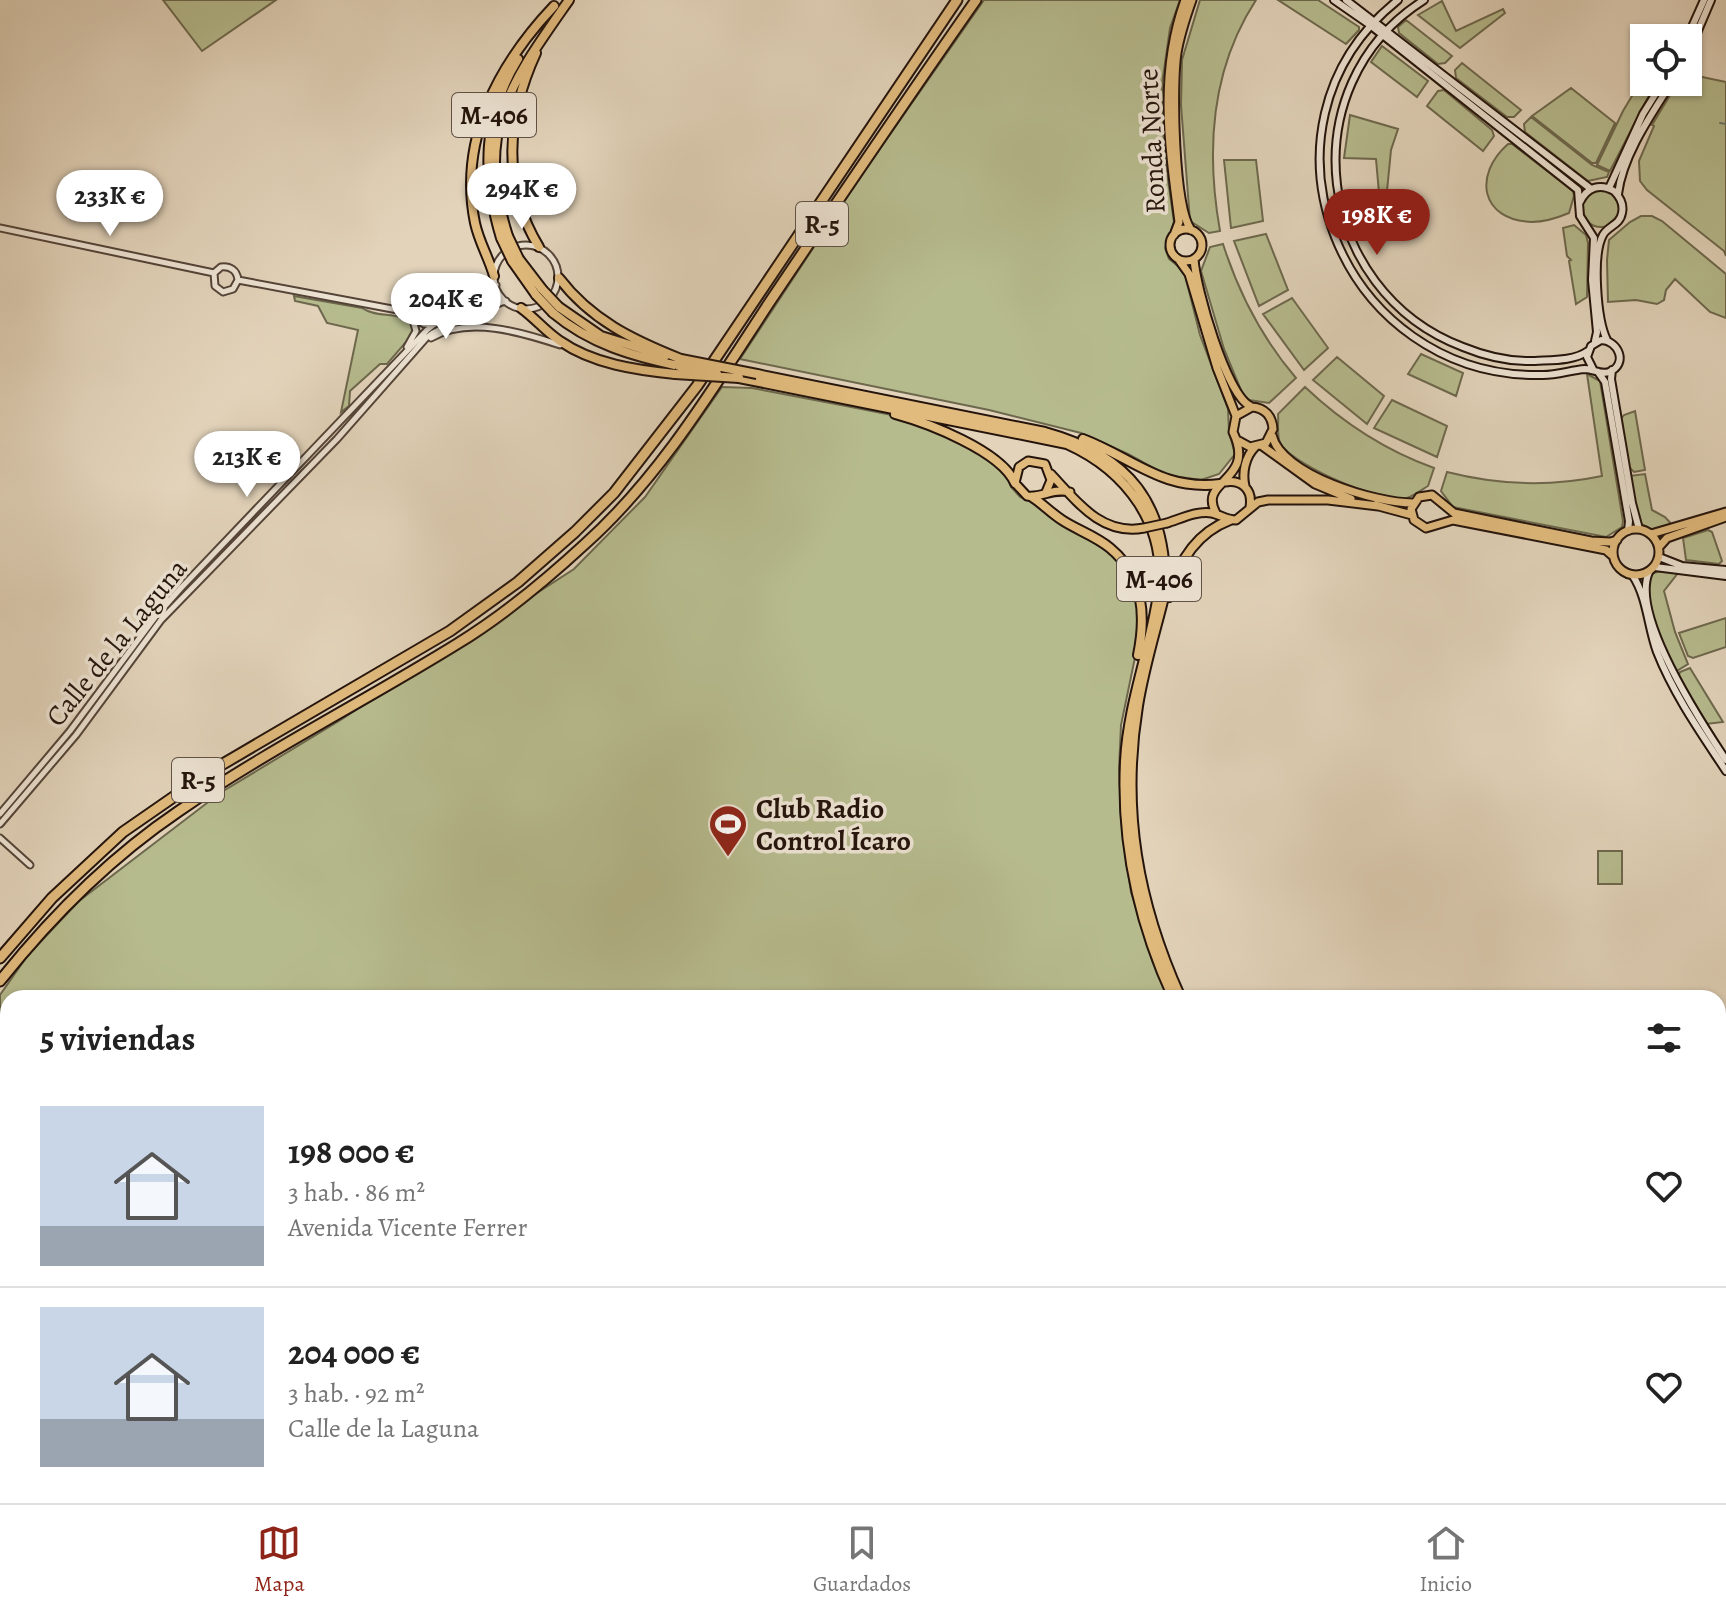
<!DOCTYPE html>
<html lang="es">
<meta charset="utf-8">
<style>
body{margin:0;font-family:Alegreya,serif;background:#f2f2f2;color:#222;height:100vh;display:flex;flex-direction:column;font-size:30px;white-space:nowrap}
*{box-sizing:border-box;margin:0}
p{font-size:26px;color:#767676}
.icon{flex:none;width:44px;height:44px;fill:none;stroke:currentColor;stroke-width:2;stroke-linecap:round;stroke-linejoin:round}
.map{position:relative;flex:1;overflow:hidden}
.drawer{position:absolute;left:0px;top:990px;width:1726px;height:514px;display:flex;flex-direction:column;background:#fff;border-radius:24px 24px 0 0;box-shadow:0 2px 6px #0004}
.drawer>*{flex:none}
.buttons{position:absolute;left:1630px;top:24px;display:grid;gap:16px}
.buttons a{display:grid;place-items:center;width:72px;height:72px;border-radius:0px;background:#fff;box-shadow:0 2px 6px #0004;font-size:40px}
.price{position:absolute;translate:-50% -68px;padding:0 18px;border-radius:28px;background:#fff;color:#222;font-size:26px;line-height:52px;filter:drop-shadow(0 2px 4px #0008)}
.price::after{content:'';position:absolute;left:50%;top:48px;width:24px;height:18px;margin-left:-12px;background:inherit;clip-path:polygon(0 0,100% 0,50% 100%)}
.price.active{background:#8f2418;color:#fff}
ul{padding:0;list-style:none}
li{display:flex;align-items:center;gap:24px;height:200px;padding:0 40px}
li+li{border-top:2px solid #e0e0e0}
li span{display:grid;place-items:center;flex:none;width:224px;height:160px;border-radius:0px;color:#555}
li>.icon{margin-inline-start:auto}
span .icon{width:96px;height:96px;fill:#fffc;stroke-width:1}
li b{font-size:34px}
h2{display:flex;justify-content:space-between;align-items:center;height:96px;padding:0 40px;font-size:34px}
.tab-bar{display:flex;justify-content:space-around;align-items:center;height:112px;border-top:2px solid #e0e0e0;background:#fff;font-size:22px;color:#767676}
.tab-bar a{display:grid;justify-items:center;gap:4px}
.tab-bar .active{color:#8f2418}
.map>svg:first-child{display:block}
.green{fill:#b6bb8e;stroke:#6d684d;stroke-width:2}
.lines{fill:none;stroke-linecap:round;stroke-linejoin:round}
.stream{stroke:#68776b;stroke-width:2}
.tertiary-casing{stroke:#544438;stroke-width:9}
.secondary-casing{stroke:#24140c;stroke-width:10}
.primary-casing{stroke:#24140c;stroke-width:11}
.trunk-casing{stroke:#24140c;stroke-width:12}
.motorway-casing{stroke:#24140c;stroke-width:13}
.tertiary{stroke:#ece2d2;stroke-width:5}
.secondary{stroke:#ece2d2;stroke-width:6}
.primary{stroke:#e1ba7d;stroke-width:7}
.trunk{stroke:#e1ba7d;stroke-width:8}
.motorway{stroke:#e1ba7d;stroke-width:9}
.primary-bridge-casing{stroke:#24140c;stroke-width:11;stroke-linecap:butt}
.trunk-bridge-casing{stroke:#24140c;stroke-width:12;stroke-linecap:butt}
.primary-bridge{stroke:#e1ba7d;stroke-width:7}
.trunk-bridge{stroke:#e1ba7d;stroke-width:8}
.labels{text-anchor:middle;stroke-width:7;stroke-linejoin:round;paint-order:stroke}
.shield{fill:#ece2d2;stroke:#605247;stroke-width:2}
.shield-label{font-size:26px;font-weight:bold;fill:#24140c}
.street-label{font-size:28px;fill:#24140c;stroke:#ece2d2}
.poi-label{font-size:28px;font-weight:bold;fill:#24140c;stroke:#ece2d2;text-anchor:start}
</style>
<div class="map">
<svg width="1726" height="1503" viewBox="0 0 1726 1503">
<rect width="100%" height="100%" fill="#e2d3ba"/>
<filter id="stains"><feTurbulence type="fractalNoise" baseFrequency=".0025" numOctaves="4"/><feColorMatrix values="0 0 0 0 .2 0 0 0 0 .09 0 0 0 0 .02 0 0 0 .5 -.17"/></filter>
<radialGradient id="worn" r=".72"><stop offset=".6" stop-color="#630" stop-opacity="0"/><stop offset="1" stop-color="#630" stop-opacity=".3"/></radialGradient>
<path class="green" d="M163,0H276L202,51Z
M984,0H1180L1170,28L1162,84L1164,151L1174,222L1165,248L1169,259L1184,271L1200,335L1228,409L1229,432L1235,454L1219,474L1201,480L1166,475L1128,454L1081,433L989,410L740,359L856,183Z
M1200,0H1256C1211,69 1206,152 1220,231L1209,233L1190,221L1181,105L1182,60Z
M1278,0H1318L1359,27V30L1346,44Z
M1442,1L1456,31L1503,9L1505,13L1460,48L1418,15Z
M1406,20L1452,56L1445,63L1438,64L1399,33L1398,27Z
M1382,46L1428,81L1417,97L1371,62Z
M1462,63L1521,110L1514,117H1507L1456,78L1455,70Z
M1688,74L1726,82V256L1724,251L1647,190L1640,181L1639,161L1654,126L1652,125L1678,82H1688Z
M1644,76V82H1656L1610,171L1597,165L1623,111Z
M1571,88L1615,123L1596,163H1592L1532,116Z
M1444,90L1492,130L1494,136L1483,151L1427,106L1438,91Z
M1350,115L1398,129L1391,150L1387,191L1379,193L1376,159L1344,158Z
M1531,117L1592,165L1609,172L1607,177L1588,181L1525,132L1524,124Z
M1508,144H1512L1573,191L1574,196L1569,213C1557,218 1545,222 1532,222C1480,220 1473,175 1508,144Z
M1224,160H1256L1263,221L1231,228Z
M1582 208a19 19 0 1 1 38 0a19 19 0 1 1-38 0Z
M1641,216H1652L1662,221L1726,274V318L1710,312L1675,279L1666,290L1664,300L1657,304L1636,300L1608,302L1607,260L1609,240L1630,222Z
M1574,225L1586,235L1588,243L1587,297L1576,304L1569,261L1571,260L1567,256L1563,228Z
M1266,234L1288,290L1259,306L1234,241Z
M1223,244C1239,294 1261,337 1296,378L1269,403L1249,400L1243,395L1224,349L1201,271L1210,247Z
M294,296L362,308C378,319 400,310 413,325V334L387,364H380L350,391L349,406L341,412L358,330L327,323L318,306L295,301Z
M1292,298L1328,348L1304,370L1263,314Z
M1421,354L1463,373L1456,396L1408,374Z
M1337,357L1384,396L1367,424L1313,380Z
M1587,374L1600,381L1623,521L1622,527L1606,537L1453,507L1441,491L1447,472C1498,485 1550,487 1602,476Z
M722,387L752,388L846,406L902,417L930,426L997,464L1008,476L1011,487L1020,497L1041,505L1118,558L1134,583L1140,606L1138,643L1121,725L1119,769L1122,831L1131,892L1153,963L1172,998H8V1496H1394V1503H0V995L28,955L79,901L220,793L339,721L574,569L645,497Z
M1305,387C1343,423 1384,450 1434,468L1428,486C1423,489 1413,496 1407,498C1380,503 1298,467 1281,445C1276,437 1279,423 1278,414Z
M1392,400L1447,426L1437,457L1374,428Z
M1635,411L1645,470L1634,472L1628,466L1620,420L1624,415Z
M1645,474L1652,510L1665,517L1674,527L1655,531L1639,523L1629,476Z
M1708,530L1712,532L1722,561L1719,564L1686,560L1683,538Z
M1661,571L1678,573L1664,591L1675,632L1688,664L1675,672C1665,649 1639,595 1653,573Z
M1726,618V647L1693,658L1688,656L1679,633Z
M1690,668L1723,722L1706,724L1678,678L1680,672Z
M1598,851H1622V884H1598Z
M1726,1281V1397L1718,1371V1283Z
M1461,1496H1677L1688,1503H1465Z"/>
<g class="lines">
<path class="stream" d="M1720,123L1726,124
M1247,1496L1257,1503"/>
<g class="tertiary-casing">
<path id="tertiary" d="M0,228L214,273
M494 277a32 32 0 1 1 64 0a32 32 0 1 1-64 0Z
M214,273L215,286L223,292L233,289L238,280
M214,273L221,267C230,266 237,270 238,280
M238,280L419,314L450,315
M406,315L424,324L433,325
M431,338C468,316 521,332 560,345
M407,347L416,331L413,320
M0,814L70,731L156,616L181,588L427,330C451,308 480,319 496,285
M0,824L76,735L161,620L337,439L426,338C443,324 463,323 482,313C490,308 496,303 506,301
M0,838L30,865"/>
</g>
<g class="secondary-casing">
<path id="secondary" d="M1334,0L1370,25L1578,190L1580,216L1594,238L1592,280L1597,332L1595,341
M1346,0L1591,189
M1398,0C1238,128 1342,380 1543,375C1558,375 1571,370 1585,369C1594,369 1600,375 1609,372C1629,364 1618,340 1601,340L1591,346L1587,357L1593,369
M1424,0C1288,86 1315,291 1463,347C1485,356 1511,362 1535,361C1551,360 1574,361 1588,351
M1687,38L1704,0
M1688,54L1711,0
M1609,188L1643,114L1663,82
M1618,194C1623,155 1651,115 1672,82
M1580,202C1587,187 1600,183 1614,191C1620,197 1624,204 1622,213C1620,225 1608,226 1603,235C1592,255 1597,320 1607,340
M1612,370L1611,379L1632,503L1639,529
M1598,372L1605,382L1629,521L1628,531
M1659,557L1682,566L1726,570
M1655,567L1726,576
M1649,572C1630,615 1702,724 1726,760
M1633,576C1647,597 1648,628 1657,652C1674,695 1701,733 1726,771"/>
</g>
<g class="primary-casing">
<path id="primary" d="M1170 245a16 16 0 1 1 32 0a16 16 0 1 1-32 0Z
M1191,230C1174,206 1172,85 1177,53C1180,35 1186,17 1192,0
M1174,235L1179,222C1169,146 1158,74 1185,0
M1194,259C1196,288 1226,394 1250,406
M1179,260L1189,274L1217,368L1236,416
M1272,435C1281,475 1376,503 1413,503
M1261,445L1315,484L1351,499
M1051,474C1077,502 1102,536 1144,528
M1225,482C1242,479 1253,490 1250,507
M1245,486C1242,473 1245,457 1255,447
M1046,492L1051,480L1045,464L1028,461L1019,467L1015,483L1027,496C1042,498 1052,488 1070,492
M1375,505L1412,515
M1216,513C1197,479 1257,482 1233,432L1236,416L1252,407C1265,408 1272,416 1273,429L1266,443L1250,447L1239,441
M1167,523C1180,519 1198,510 1212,513C1221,515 1226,520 1236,520L1258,502L1268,500H1328L1378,506
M1613 552a23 23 0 1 1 46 0a23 23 0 1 1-46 0Z
M1651,534L1726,512
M1659,547L1667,538L1726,517
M1613,556L1606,550L1596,548L1453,520L1426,528L1414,520L1411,509L1419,497L1432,495L1454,513L1591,541L1610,542L1617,540
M1718,1241H1726
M1718,1250L1726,1248"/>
</g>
<g class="trunk-casing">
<path id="trunk" d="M536,53C507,116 501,185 539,247
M508,236C474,130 511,83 569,0
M501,238C482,175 482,117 518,59
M519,259L542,289
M512,261L536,295
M494,276C489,258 479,242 475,223C458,140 498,65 554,6
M559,278C591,320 633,340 681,359
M559,307L601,336L665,356
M521,308C535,318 546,332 560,341C593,364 636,370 675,374
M553,313C590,344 632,356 679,366
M757,374L1045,432C1129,455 1168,504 1165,593C1156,630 1144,668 1138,706C1121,810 1138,903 1181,998
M739,378L1067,444C1127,471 1168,526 1158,594C1150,650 1128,703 1125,761C1121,843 1139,924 1173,998
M895,414C928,423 1001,451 1015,483
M1083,439C1133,458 1162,491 1220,484
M1032,497C1043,504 1051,513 1062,520C1077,530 1096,536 1110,548C1144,576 1146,616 1138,655
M1169,597C1178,562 1196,533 1230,520
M1397,1496L1398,1503
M1404,1496C1419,1503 1434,1496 1448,1503
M1452,1496L1457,1503
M1692,1496L1703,1503
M1703,1496L1714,1503"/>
</g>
<g class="motorway-casing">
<path id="motorway" d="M0,958L52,898L123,832L211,771L450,631L518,582L575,532L614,493L697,386L957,0
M0,981C51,917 111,857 179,811C268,750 365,701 457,644C503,616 546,580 585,544C660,477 714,387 769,303C837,202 906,100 976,0"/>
</g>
<use href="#tertiary" class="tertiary"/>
<use href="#secondary" class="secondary"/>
<use href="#primary" class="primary"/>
<use href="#trunk" class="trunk"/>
<use href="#motorway" class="motorway"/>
<g class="primary-bridge-casing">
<path id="primary-bridge" d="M1144,528L1167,523"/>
</g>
<g class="trunk-bridge-casing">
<path id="trunk-bridge" d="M508,236L519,259
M501,238L512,261
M542,289L559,307
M536,295L553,313
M681,359L757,374
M679,366L717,374
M675,374L739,378"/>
</g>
<use href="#primary-bridge" class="primary-bridge"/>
<use href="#trunk-bridge" class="trunk-bridge"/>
</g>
<defs>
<g id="stadium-pin" transform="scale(2)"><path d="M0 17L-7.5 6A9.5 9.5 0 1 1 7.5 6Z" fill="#8f2418" stroke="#ece2d2"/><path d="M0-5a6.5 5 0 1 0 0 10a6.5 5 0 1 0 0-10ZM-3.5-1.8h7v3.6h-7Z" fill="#fff"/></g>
</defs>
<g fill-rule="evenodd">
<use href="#stadium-pin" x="728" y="824"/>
</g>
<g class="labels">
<g class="shield">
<rect x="452" y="93" width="84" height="44" rx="6"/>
<rect x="796" y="202" width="52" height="44" rx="6"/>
<rect x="1117" y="557" width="84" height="44" rx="6"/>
<rect x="172" y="758" width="52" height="44" rx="6"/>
</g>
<g class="shield-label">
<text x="494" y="124">M-406</text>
<text x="822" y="233">R-5</text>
<text x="1159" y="588">M-406</text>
<text x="198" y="789">R-5</text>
</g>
<g class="street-label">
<text transform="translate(1151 141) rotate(-93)" y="10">Ronda Norte</text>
<text transform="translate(116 642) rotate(-51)" y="10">Calle de la Laguna</text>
</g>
<g class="poi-label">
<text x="756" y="818">Club Radio<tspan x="756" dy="32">Control Ícaro</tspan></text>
</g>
</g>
<rect width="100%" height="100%" filter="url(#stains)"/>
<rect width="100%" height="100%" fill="url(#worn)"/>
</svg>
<div class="buttons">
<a><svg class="icon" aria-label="locate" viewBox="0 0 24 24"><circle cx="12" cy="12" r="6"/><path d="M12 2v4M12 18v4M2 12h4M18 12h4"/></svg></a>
</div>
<b class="price" style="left:522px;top:231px">294K €</b>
<b class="price" style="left:110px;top:238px">233K €</b>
<b class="price active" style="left:1377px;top:257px">198K €</b>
<b class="price" style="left:446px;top:341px">204K €</b>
<b class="price" style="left:247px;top:499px">213K €</b>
<section class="drawer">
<h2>5 viviendas<svg class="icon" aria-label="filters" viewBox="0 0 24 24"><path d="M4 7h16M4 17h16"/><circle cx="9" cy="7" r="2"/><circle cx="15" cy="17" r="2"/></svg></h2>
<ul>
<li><span style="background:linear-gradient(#c9d6e8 75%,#9aa5b1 0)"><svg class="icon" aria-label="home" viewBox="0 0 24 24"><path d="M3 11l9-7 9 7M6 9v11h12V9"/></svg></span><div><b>198 000 €</b><p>3 hab. · 86 m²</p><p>Avenida Vicente Ferrer</p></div><svg class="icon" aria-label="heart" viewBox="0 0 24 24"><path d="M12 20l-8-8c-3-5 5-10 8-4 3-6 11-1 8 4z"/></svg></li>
<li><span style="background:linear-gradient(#c9d6e8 70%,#9aa5b1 0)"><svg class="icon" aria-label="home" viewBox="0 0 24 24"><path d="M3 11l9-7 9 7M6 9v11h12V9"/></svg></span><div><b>204 000 €</b><p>3 hab. · 92 m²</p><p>Calle de la Laguna</p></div><svg class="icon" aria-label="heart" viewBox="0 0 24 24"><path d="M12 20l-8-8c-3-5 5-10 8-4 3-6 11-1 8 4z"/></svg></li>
</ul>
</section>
</div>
<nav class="tab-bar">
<a class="active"><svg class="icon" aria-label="map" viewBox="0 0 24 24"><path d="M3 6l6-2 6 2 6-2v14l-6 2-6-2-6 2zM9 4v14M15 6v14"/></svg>Mapa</a>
<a><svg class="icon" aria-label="saved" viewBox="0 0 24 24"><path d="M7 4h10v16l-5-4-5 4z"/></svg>Guardados</a>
<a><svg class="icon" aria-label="home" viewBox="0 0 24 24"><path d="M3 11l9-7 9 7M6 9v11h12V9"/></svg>Inicio</a>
</nav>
